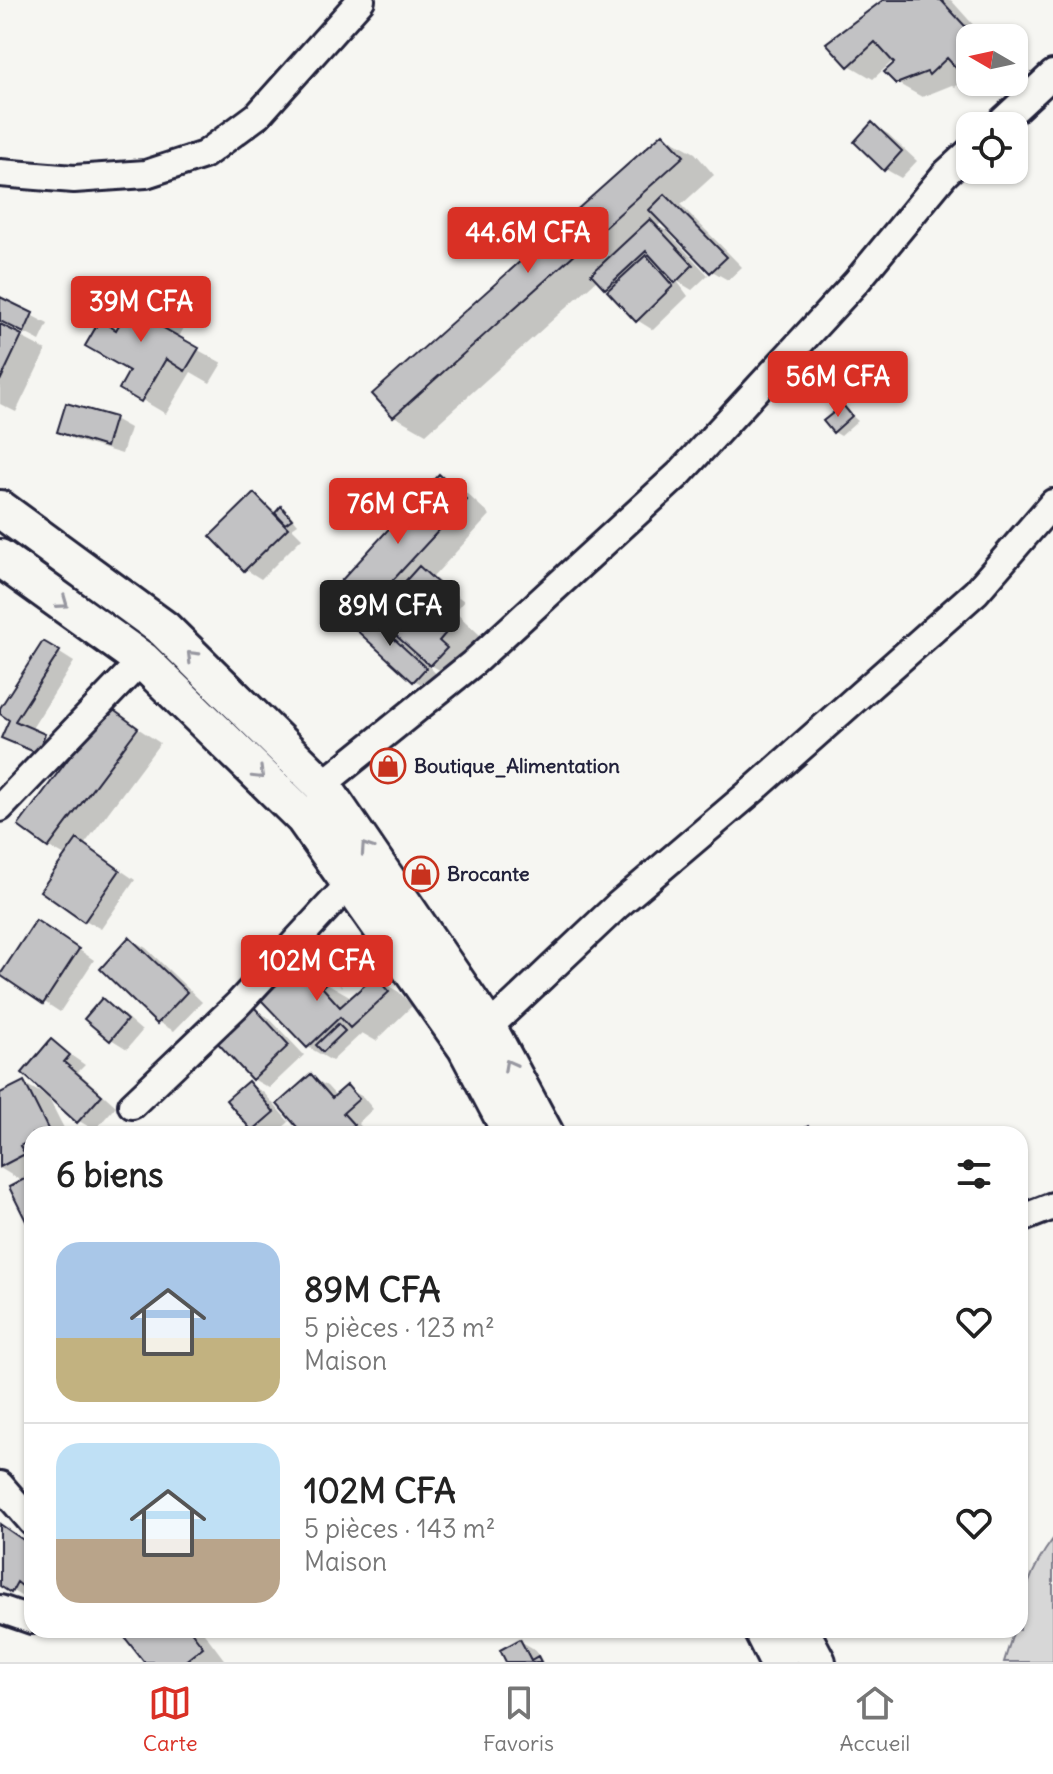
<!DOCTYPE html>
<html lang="fr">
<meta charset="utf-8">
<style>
body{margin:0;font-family:Delius,sans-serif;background:#f6f6f6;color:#222;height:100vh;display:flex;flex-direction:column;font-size:30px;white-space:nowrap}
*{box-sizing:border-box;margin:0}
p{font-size:26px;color:#767676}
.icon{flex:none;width:44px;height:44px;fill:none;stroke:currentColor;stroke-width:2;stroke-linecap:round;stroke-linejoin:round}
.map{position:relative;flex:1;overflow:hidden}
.side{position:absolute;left:24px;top:1126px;width:1004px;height:512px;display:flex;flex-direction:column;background:#fff;border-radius:24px;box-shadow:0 2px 6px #0004}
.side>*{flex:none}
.needle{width:52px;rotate:279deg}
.fabs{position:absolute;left:956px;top:24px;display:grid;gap:16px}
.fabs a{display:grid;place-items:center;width:72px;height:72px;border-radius:16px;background:#fff;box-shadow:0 2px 6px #0004;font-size:40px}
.price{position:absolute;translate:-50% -68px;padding:0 18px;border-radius:8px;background:#d93025;color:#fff;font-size:26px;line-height:52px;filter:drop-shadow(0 2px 4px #0008)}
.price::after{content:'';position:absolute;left:50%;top:48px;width:24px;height:18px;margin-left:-12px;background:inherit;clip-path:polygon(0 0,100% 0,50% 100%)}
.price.active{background:#222;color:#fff}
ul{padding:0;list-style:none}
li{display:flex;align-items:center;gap:24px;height:200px;padding:0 32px}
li+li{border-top:2px solid #e0e0e0}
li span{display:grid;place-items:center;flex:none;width:224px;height:160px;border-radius:24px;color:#555}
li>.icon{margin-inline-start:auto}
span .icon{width:96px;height:96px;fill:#fffc;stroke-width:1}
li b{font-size:34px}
h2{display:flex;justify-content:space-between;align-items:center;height:96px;padding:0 32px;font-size:34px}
.dock{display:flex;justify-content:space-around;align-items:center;height:112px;border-top:2px solid #e0e0e0;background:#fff;font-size:22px;color:#767676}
.dock a{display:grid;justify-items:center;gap:4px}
.dock .active{color:#d93025}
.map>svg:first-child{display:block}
.green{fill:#d7d7d7;stroke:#7c7c89;stroke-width:2}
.shadow{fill:#0003}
.building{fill:#c2c2c4;stroke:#22223b;stroke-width:2}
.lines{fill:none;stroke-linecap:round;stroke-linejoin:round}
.minor-casing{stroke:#22223b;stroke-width:32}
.secondary-casing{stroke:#22223b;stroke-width:42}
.minor{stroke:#f6f6f2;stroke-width:26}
.secondary{stroke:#f6f6f2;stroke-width:36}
.oneway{stroke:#9797a0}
.labels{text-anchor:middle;stroke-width:8;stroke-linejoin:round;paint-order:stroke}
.poi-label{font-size:20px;font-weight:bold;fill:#22223b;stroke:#f6f6f2;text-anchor:start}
</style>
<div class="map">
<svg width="1053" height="1662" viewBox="0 0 1053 1662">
<rect width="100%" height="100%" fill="#f6f6f2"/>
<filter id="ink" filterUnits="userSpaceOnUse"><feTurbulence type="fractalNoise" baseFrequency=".0125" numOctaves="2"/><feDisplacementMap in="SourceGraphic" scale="16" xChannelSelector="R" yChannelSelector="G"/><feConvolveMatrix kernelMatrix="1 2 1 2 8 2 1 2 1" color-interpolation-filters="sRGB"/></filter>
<g filter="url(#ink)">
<path class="green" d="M1053,1539V1662H1004L1014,1630H1020C1020,1596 1033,1566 1053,1539Z"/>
<path class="shadow" d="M887,0H951L985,38H970V74L955,87L952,85L922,97L897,83V63L894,60L873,79L849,65Z
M872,125L888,134L917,161L901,178L885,169Z
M663,135L695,153L714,175L681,205L742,267L728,280L712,271L663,221L658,226L667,231L708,275L692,290L677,281L688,296L653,330L637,320L598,279L426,434L394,416L533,253L540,257Z
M141,289L190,316L178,339L222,363L210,383L191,372L166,414L122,388L132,371L117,332Z
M0,299L48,324L40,341L0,320Z
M0,326L46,350L16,412L0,404Z
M843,408L858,421L841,436L834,432Z
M114,419L130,428L122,454L75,440L59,431Z
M440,477L464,491L490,515L433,577L464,601L455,612L480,635L462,656L455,679L424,661L440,678L430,689L414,680L359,617Z
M254,496L277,513L282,509L289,513L298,524L292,528L302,538L261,579L245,569Z
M44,643L74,662L31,730L60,745L53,760L4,737Z
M109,709L160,743L84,845L135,880L101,929L85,920L67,857L49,847Z
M53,932L94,960L60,1012L3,975Z
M130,939L146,948L202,1002L174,1031L158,1022Z
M305,960L330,973L343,987L320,974L318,978L353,998L375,978L399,992L412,1006L376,1041L362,1033L332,1061L308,1047L264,1000Z
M102,1001L118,1010L142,1031L127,1049L111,1039Z
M253,1008L269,1018L304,1055L269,1088L253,1079Z
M52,1042L85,1065L78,1072L116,1106L95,1130L79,1121L24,1073Z
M311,1077L327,1086L337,1097L347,1088L363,1097L373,1109L358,1123L368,1134H305Z
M23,1083L48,1097L67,1134H32V1228L23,1182L0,1168V1095Z
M248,1083L264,1093L289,1122L275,1134H261L254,1130Z
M0,1524L32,1545V1603L0,1583Z
M122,1630H202L226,1662H146Z
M520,1641L536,1650L543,1662H508Z"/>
<path class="building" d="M883,0H941L976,38H970V57L957,69L947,58L929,75L927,72L896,84L884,72L894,63L875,42L848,67L826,43Z
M872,122L902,151L884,171L854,142Z
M663,133L684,156L393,417L372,394L533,250L538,256L559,238L553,231Z
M665,194L727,257L710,273L649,210Z
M650,219L693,265L675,283L646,251L605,289L591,274Z
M646,255L673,286L636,322L607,291Z
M141,286L167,300L155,323L199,348L185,371L166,359L141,402L119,389L129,371L85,346L100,320L116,330Z
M0,297L33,313L24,333L0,321Z
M0,324L22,335L0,381Z
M66,403L115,417L106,447L57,432Z
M843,405L852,416L833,433L823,421Z
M439,474L467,500L357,619L330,593Z
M254,493L288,528L244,571L210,536Z
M281,506L292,519L285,524L275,513Z
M419,566L441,586L432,597L457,620L439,641L447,648L430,666L374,616Z
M366,613L426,668L413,682L354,628Z
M43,641L60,651L15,721L45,734L37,753L1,738L9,720L0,714V708Z
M108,706L138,728L48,848L18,826Z
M77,839L120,870L84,922L40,891Z
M36,920L79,949L43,1004L0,975Z
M129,937L187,992L157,1024L100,969Z
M305,957L328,981L322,987L340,1007L375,976L389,992L350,1028L340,1017L307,1048L261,1000Z
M102,998L127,1020L110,1041L84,1019Z
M253,1006L289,1045L252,1080L216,1041Z
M338,1024L345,1031L323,1052L316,1045Z
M51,1039L70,1055L64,1062L102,1095L77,1123L22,1073Z
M311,1074L332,1098L347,1085L359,1099L343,1113L354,1125L343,1134H303L277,1104Z
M24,1081L49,1131L43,1134H32V1140L20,1146L25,1154L0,1167V1093Z
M248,1081L274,1112L252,1131L226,1100Z
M808,1126L813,1134H795Z
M32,1175V1233L9,1187Z
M0,1524L32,1546L29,1561L32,1563V1571L22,1586L17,1582L11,1593L0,1586Z
M119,1630H190L203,1647L184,1662H144Z
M520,1639L531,1660L538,1656L541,1662H506L500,1650Z"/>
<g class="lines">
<g class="minor-casing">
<path id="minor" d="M997,126L1053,74
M0,173L74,179L146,174L204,155L258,115L361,0
M322,785L472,664L679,474L857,281L945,174L970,151
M0,808L142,660
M488,1028L618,905L753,790L976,592L1053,503
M132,1105L238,1004L350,883
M1020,1219L1053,1206
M0,1485L32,1522
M0,1609L32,1620"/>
</g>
<g class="secondary-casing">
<path id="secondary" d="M0,509L164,629L322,785L488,1028L545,1134
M0,558L142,660L304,818L466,1047L512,1134
M762,1630L778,1662
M800,1630L817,1662"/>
</g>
<use href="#minor" class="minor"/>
<use href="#secondary" class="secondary"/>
</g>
<defs><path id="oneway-chevron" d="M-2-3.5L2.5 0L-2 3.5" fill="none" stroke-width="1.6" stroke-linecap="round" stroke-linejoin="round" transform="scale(2)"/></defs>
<g class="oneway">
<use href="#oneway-chevron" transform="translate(63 603) rotate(36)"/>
<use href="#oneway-chevron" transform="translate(192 656) rotate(-135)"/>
<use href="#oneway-chevron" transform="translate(259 774) rotate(44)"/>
<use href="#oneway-chevron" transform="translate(366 848) rotate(-124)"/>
<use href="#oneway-chevron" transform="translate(509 1065) rotate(-118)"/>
</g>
</g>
<defs>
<g id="shop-ring" transform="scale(1.8)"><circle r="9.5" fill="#f6f6f2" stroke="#c8321e" stroke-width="1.5"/><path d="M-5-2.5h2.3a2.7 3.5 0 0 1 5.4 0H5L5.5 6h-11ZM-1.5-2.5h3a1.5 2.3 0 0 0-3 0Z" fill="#c8321e"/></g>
</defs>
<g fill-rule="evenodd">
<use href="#shop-ring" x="388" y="766"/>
<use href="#shop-ring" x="421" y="874"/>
</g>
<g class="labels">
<g class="poi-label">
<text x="414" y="773">Boutique_Alimentation</text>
<text x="447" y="881">Brocante</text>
</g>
</g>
</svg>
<div class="fabs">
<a><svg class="needle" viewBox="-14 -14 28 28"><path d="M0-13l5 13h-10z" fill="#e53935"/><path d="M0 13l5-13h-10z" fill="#767676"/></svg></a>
<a><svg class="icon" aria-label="locate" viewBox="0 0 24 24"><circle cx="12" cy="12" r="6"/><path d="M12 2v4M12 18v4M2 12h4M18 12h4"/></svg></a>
</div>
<b class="price" style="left:528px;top:275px">44.6M CFA</b>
<b class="price" style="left:141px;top:344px">39M CFA</b>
<b class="price" style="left:838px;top:419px">56M CFA</b>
<b class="price" style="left:398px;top:546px">76M CFA</b>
<b class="price active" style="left:390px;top:648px">89M CFA</b>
<b class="price" style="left:317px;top:1003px">102M CFA</b>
<section class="side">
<h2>6 biens<svg class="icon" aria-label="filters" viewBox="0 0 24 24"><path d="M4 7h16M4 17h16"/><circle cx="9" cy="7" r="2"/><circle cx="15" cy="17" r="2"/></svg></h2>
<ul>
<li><span style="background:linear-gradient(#a9c7e8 60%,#c2b280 0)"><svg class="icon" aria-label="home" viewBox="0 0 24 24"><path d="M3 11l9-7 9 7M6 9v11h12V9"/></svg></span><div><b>89M CFA</b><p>5 pièces · 123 m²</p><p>Maison</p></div><svg class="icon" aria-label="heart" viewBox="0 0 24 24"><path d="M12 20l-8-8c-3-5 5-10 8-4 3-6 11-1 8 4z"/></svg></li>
<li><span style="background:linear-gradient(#bfe0f5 60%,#b9a48a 0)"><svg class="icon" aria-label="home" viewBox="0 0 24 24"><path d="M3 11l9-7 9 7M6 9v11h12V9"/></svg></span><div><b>102M CFA</b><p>5 pièces · 143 m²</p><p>Maison</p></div><svg class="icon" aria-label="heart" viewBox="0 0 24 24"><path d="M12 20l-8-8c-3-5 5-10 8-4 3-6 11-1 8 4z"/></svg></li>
</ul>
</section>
</div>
<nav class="dock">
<a class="active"><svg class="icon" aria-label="map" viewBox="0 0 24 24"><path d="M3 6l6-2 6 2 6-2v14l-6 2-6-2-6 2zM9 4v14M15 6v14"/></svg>Carte</a>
<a><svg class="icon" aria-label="saved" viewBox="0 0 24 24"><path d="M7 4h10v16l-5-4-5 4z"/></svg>Favoris</a>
<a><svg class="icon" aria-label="home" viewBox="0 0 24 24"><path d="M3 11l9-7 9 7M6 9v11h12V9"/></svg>Accueil</a>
</nav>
